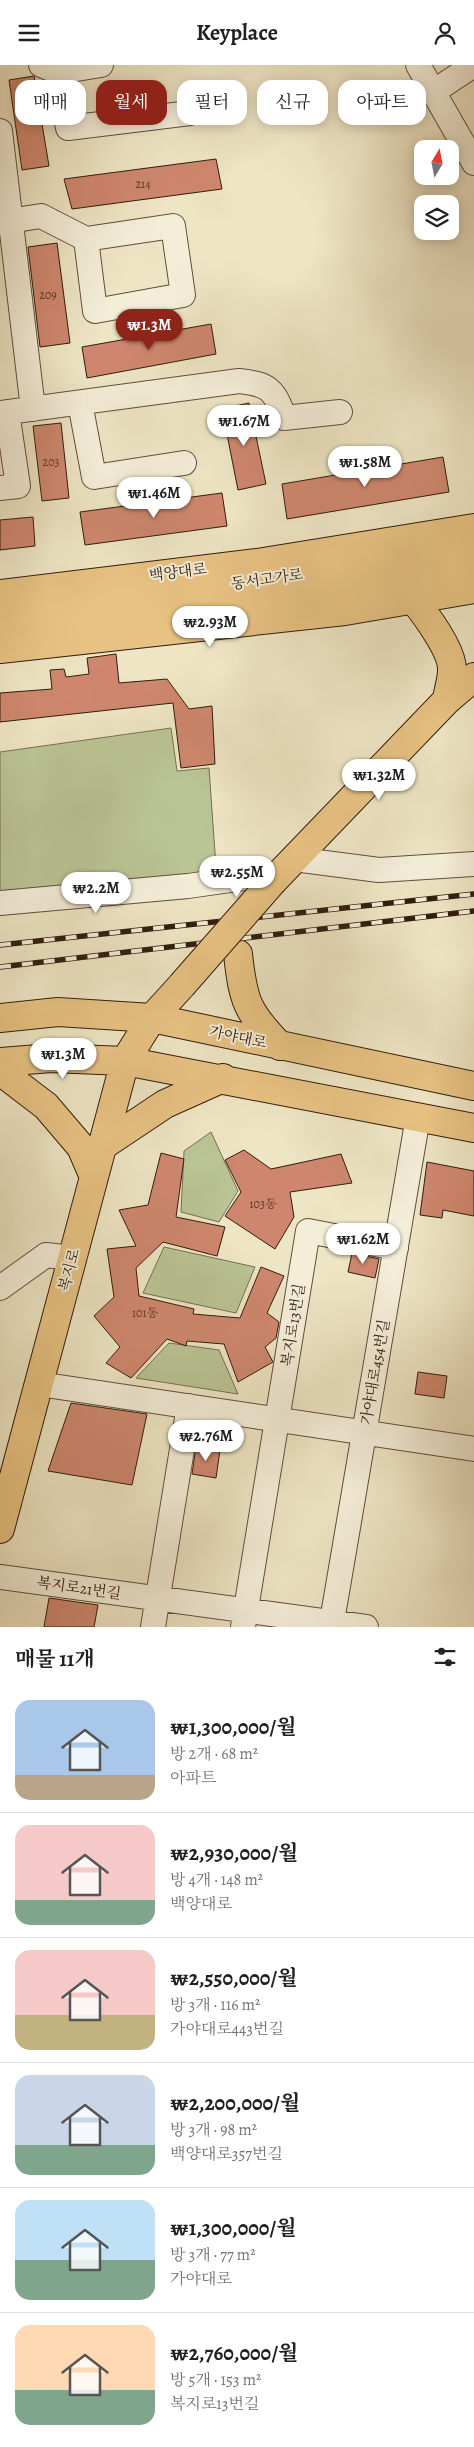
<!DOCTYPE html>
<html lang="ko">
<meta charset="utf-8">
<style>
body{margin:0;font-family:Alegreya,"Noto Serif KR",serif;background:#f6f6f6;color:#202124;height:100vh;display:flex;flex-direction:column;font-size:19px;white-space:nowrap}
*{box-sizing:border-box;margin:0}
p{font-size:16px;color:#757577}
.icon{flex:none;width:28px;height:28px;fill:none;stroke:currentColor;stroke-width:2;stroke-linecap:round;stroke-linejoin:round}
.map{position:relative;height:1562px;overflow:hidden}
.panel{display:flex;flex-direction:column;background:#fff;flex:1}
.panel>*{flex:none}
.banner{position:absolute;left:15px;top:15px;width:445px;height:45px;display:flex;gap:10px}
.needle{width:32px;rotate:10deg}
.controls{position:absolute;left:414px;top:75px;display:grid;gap:10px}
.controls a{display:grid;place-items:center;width:45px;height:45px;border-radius:10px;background:#fff;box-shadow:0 2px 12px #0003;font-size:25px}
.price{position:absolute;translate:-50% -42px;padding:0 11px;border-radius:18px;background:#fff;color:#222;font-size:16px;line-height:32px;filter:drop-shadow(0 1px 2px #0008)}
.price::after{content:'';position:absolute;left:50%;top:30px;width:15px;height:11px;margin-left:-8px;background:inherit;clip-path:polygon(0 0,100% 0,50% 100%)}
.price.active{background:#8f2418;color:#fff}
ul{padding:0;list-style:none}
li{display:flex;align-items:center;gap:15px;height:125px;padding:0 15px}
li+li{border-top:1px solid #e0e0e0}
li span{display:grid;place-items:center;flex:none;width:140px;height:100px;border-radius:15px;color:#555}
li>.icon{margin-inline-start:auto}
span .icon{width:60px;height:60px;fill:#fffc;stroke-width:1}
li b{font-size:21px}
h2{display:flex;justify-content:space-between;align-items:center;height:60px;padding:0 15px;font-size:21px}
.chip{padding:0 18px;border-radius:15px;background:#fff;box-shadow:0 2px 12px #0003;font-size:18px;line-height:45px}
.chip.active{background:#8f2418;color:#fff}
header{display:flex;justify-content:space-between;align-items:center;height:65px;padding:0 15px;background:#fff;font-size:22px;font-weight:700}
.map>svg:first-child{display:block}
.green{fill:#bac494;stroke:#767051}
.building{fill:#ce876e;stroke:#311c0e}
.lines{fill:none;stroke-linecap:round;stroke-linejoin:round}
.minor-casing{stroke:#604e3c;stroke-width:26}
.major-casing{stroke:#311c0e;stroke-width:30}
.highway-casing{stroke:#311c0e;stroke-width:30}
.minor{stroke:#f4eed9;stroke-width:24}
.major{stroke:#e7c282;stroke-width:28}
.highway{stroke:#e7c282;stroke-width:28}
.rail-casing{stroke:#311c0e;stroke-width:5.5}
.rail{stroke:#f4eed9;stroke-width:4;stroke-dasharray:11;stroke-linecap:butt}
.major-bridge-casing{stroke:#311c0e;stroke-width:30;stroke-linecap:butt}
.major-bridge{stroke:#e7c282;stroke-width:28}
.labels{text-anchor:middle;stroke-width:4;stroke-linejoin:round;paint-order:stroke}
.number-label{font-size:12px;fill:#583726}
.street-label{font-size:15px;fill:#311c0e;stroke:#f4eed9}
</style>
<header><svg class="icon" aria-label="menu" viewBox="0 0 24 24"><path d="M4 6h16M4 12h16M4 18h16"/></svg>Keyplace<svg class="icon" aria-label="person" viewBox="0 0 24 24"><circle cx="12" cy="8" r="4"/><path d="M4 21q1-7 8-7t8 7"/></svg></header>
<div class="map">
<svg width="474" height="1562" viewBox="0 0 474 1562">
<rect width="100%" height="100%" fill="#eee5c4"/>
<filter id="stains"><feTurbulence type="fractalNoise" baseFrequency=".004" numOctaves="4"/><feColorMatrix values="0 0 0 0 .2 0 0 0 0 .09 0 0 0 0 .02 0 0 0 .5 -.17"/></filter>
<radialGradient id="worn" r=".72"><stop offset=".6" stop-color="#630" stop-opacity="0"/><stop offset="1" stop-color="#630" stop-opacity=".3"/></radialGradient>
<path class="green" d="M171,663L177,706L209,703L216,802L179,817L0,832V687Z
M211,1067L238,1126L219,1157L181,1147L184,1086Z
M164,1182L255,1202L236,1248L143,1228Z
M169,1278L219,1285L238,1329L136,1313Z"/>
<path class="building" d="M34,11L49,101L22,105L9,15Z
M216,94L222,124L72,144L64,114Z
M57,178L70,278L40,282L28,182Z
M211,259L216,289L87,313L82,282Z
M249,338L266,419L238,425L222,344Z
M61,358L69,433L42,436L33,361Z
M443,392L449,427L287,454L282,419Z
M222,428L227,461L85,480L80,447Z
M33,452L35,481L0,485V455Z
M116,589L119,618L167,614L189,644L212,641L215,699L181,703L173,638L0,657V628L52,624L50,605L64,604L66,612L89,609L87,593Z
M244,1085L271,1104L341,1089L352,1118L290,1127L294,1152L275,1184L225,1151L241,1127L225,1095Z
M161,1088L184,1094L176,1152L225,1162L217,1191L163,1177L136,1203L139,1231L194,1244L193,1249L240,1253L261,1202L284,1211L267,1248L279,1257L276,1273L265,1282L273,1297L238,1317L224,1279L187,1276L186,1281L167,1274L131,1313L106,1298L120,1282L94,1251L114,1232L107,1184L136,1181L119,1145L148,1140Z
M427,1097L474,1106V1151L443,1145L442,1153L420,1150Z
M352,1188L379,1194L375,1213L348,1207Z
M418,1307L447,1311L444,1333L415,1329Z
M71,1338L147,1349L132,1420L48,1406Z
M196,1382L220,1385L216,1413L192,1409Z
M49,1533L98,1540L94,1562H44Z"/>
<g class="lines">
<g class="minor-casing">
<path id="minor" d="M41,0L58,7L101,0
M418,0L474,98
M58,7L68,63L190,48
M433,27L474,0
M0,66L33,344
M9,156L41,151L86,174L173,161L183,230L95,246L86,174
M80,338L94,412L184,398
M0,348L239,316C269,319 275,325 284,353L340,347
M0,423L18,421L7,347
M294,794L379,805L474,799
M0,838L188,821L281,808
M0,1223L46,1190L72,1193
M39,1319L474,1384
M0,1512L366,1562
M153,1562L189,1341
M243,1562L308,1166L396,1183
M331,1562L418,1052"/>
</g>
<g class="major-casing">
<path id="major" d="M0,529L257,498L474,463
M413,534C425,549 453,586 452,605C452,615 448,626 447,635
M0,584L345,546L474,524
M273,816L447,635L474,612
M238,889C243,936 247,947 280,981
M0,953L58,947L152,953L474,1021
M0,997L51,993L125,996L474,1063
M0,1006L46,1041L81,1082L94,1112
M102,1081L165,1039L223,1013
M0,1464L125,996L152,953L182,920"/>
</g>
<g class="highway-casing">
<path id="highway" d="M0,545L266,516L474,481
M0,566L271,534L474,502"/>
</g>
<use href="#minor" class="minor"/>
<use href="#major" class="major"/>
<use href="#highway" class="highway"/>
<g class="rail-casing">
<path id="rail" d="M0,880L474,829
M0,902L474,846"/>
</g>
<use href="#rail" class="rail"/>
<g class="major-bridge-casing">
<path id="major-bridge" d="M182,920L273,816"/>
</g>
<use href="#major-bridge" class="major-bridge"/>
</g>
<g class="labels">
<g class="number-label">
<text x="143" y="123">214</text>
<text x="48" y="234">209</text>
<text x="51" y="401">203</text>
<text x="263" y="1143">103동</text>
<text x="145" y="1252">101동</text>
</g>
<g class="street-label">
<text transform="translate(178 507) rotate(-7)" y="5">백양대로</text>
<text transform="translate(267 514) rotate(-8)" y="5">동서고가로</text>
<text transform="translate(238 972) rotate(12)" y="5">가야대로</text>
<text transform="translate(69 1205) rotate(-75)" y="5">복지로</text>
<text transform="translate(293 1260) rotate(-81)" y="5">복지로13번길</text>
<text transform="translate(375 1307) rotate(-80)" y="5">가야대로454번길</text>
<text transform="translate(79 1523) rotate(8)" y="5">복지로21번길</text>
</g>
</g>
<rect width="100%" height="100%" filter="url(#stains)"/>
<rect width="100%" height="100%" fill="url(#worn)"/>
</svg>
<div class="controls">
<a><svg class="needle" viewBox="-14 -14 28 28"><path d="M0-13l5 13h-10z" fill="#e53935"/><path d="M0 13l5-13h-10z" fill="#757577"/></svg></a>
<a><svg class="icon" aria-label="layers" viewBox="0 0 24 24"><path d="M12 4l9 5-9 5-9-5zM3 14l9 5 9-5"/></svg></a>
</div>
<b class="price active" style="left:149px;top:286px">₩1.3M</b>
<b class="price" style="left:244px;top:382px">₩1.67M</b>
<b class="price" style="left:365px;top:423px">₩1.58M</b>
<b class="price" style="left:154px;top:454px">₩1.46M</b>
<b class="price" style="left:210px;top:583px">₩2.93M</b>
<b class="price" style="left:379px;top:736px">₩1.32M</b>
<b class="price" style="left:237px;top:833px">₩2.55M</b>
<b class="price" style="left:96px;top:849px">₩2.2M</b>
<b class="price" style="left:63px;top:1015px">₩1.3M</b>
<b class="price" style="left:363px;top:1200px">₩1.62M</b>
<b class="price" style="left:206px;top:1397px">₩2.76M</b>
<div class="banner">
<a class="chip">매매</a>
<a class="chip active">월세</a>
<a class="chip">필터</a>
<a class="chip">신규</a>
<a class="chip">아파트</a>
</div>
</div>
<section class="panel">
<h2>매물 11개<svg class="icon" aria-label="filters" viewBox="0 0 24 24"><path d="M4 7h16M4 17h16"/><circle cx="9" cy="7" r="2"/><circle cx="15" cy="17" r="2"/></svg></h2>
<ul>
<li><span style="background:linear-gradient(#a9c7e8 75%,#b9a48a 0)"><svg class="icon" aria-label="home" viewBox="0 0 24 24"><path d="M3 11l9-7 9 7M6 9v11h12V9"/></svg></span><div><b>₩1,300,000/월</b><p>방 2개 · 68 m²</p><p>아파트</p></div></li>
<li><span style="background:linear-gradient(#f6c9c9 75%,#7fa58c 0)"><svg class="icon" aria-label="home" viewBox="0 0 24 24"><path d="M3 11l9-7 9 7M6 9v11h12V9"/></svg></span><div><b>₩2,930,000/월</b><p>방 4개 · 148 m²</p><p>백양대로</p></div></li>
<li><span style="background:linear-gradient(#f6c9c9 65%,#c2b280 0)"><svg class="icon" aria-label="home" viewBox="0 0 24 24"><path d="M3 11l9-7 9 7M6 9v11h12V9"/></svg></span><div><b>₩2,550,000/월</b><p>방 3개 · 116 m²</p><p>가야대로443번길</p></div></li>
<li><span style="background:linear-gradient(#c9d6e8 70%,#7fa58c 0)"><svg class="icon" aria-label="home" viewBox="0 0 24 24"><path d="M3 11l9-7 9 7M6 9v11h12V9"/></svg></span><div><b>₩2,200,000/월</b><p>방 3개 · 98 m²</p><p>백양대로357번길</p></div></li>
<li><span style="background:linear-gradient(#bfe0f5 60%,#7fa58c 0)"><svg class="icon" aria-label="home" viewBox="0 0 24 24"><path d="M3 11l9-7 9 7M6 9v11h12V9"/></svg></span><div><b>₩1,300,000/월</b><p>방 3개 · 77 m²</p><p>가야대로</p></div></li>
<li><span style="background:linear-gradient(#ffd9b3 65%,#7fa58c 0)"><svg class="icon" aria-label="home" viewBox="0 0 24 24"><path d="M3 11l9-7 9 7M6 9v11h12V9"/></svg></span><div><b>₩2,760,000/월</b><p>방 5개 · 153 m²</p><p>복지로13번길</p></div></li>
</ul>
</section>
